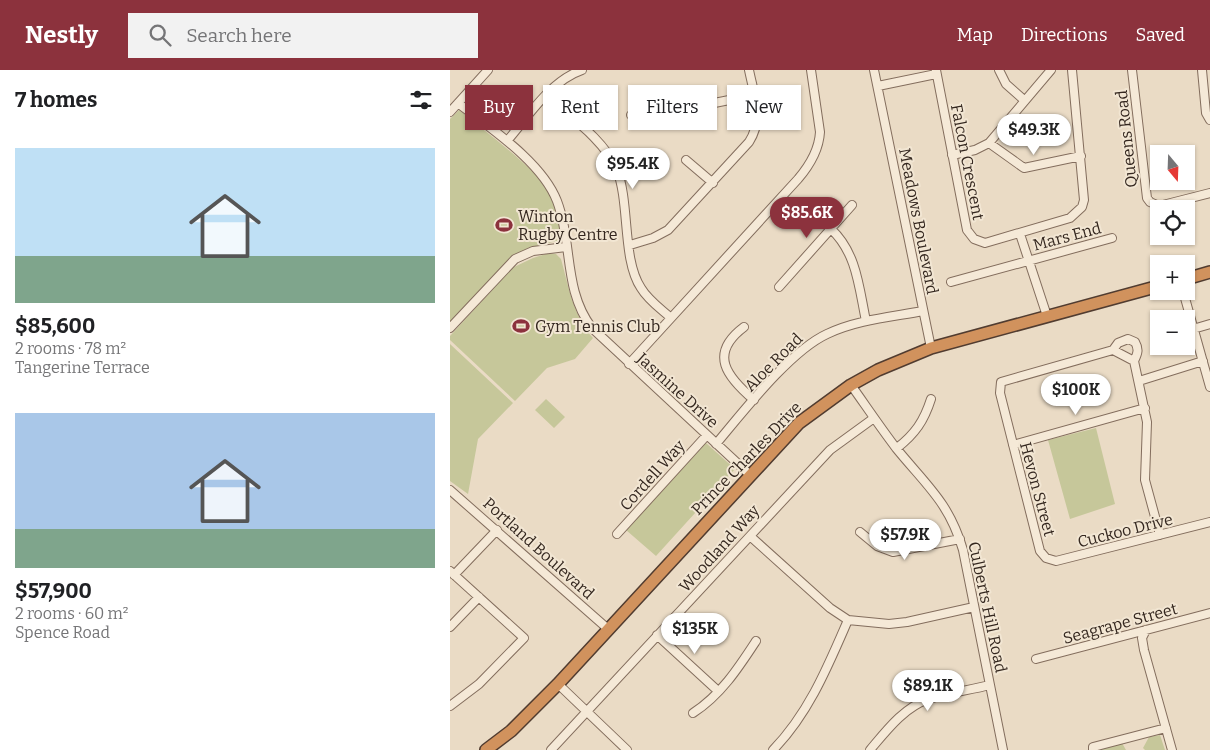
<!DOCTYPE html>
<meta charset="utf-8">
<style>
body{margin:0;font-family:Bitter,serif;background:#f2f2f2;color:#202124;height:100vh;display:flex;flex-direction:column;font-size:19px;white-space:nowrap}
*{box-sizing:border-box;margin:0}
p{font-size:16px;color:#757577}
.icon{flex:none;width:28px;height:28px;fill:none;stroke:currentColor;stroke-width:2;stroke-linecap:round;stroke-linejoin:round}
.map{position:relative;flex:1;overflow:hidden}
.details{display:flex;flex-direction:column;background:#fff;width:450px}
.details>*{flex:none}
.hud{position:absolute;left:15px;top:15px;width:475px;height:45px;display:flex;gap:10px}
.needle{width:32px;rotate:161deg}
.tools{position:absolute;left:700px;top:75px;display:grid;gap:10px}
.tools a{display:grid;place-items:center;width:45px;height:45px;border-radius:0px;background:#fff;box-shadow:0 1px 4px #0004;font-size:25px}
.price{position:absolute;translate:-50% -42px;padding:0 11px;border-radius:18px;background:#fff;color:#222;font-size:16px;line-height:32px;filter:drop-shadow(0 1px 2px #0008)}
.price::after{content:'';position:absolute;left:50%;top:30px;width:15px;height:11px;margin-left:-8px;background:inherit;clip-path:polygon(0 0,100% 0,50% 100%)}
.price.selected{background:#8c323d;color:#fff}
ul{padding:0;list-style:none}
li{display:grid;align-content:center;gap:10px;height:265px;padding:0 15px}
li span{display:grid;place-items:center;height:155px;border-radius:0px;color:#555}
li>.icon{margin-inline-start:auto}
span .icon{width:90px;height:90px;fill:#fffc;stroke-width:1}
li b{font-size:21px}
h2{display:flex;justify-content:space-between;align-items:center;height:60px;padding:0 15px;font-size:21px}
.chip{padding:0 18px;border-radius:0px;background:#fff;box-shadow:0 1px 4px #0004;font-size:18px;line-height:45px}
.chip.selected{background:#8c323d;color:#fff}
header{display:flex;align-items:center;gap:30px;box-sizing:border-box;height:70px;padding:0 25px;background:#8c323d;color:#fff}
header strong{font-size:24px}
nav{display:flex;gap:28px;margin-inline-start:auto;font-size:18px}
.search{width:350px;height:45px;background:#f2f2f2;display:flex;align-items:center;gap:12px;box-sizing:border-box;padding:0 18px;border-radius:0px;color:#757577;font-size:19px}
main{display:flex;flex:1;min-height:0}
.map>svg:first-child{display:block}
.green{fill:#c6c79a}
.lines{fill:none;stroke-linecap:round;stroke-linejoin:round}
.minor-casing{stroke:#836d5d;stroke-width:10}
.highway-casing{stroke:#513c30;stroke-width:14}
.minor{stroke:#f5e9d7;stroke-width:8}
.highway{stroke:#d1925d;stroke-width:11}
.labels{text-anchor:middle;stroke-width:4;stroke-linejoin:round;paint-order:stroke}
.street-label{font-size:16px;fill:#34271f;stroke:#f2e6d3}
.poi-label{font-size:16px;fill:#34271f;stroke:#f2e6d3;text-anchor:start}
</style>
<header>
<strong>Nestly</strong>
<div class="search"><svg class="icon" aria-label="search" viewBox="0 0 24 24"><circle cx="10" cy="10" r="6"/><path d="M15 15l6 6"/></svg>Search here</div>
<nav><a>Map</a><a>Directions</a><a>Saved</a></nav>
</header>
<main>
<section class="details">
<h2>7 homes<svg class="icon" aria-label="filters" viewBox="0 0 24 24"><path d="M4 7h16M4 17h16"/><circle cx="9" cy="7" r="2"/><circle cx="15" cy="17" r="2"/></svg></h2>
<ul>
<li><span style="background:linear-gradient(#bfe0f5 70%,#7fa58c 0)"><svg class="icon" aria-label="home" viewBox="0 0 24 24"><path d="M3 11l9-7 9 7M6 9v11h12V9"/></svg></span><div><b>$85,600</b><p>2 rooms · 78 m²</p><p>Tangerine Terrace</p></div></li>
<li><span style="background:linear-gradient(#a9c7e8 75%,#7fa58c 0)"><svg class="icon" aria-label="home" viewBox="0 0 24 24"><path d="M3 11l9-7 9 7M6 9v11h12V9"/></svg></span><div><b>$57,900</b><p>2 rooms · 60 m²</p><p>Spence Road</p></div></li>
</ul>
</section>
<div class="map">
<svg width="760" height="680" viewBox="0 0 760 680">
<rect width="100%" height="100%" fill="#eadbc5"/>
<path class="green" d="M9,40C34,61 82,95 99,121C108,135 109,154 111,170L78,178L60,189L0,255V49Z
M99,183L106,184L111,189C119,218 123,245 143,268L125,289L97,298L65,331L0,270V266L62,198L83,188Z
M0,274L63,333L28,369L18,424L0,411Z
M96,329L115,347L104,358L85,340Z
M646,358L665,434L620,449L598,370Z
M256,373L285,399L206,486L176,460Z
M710,665L715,680H695L693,678L699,667Z
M672,673L676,680H646Z"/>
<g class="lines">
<g class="minor-casing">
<path id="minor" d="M424,0L481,278
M486,0L517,160L524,169L535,173L620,148L632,137L634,130L622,0
M549,0L556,14L574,30
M682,0L697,128L700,132L709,136L760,123
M752,0L756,43L760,50
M428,16L486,4
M96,26C120,47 154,69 167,100C180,133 172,190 191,218C198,230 211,239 221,248
M8,33C40,58 92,92 107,131C123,173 113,220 142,258L299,404
M0,42L38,0
M181,45H205L304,25
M57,71C78,47 100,11 132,0
M539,73L574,98L631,86
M502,85L525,80L539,73L601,0
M236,90L263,113
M381,159C407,183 409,218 416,251
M570,164L597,246
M180,175L203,168L218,160L299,72C314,49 304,25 299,0
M501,212L662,168
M329,217L402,135
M733,221L760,317
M294,257C258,284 277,307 304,330
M0,258L65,189L83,181L116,177
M743,259L760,254
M663,280L684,291L697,352L695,410L710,465
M684,291C688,283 689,279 685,272L678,269L668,273L663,280L551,312L550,323L590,481L596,488L606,491L760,452
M179,294L348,109C360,95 369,80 370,62L361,0
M689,311L753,291
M401,315C416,336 430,357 446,378C476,415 499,432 513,480L553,680
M266,374C293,342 340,281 377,264C406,250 441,247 473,241
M563,375L695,338
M447,378C465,364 474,351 481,329
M0,420L158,559
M410,462L427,476L443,482L510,469
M167,464L257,365
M300,466L380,538L398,550L439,554L457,552L524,537
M0,501L74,568L29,614L0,636
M4,505L47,460
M0,557L29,527
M696,560L692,568L694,580L722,680
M207,565L268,621
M586,589L760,543
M108,614L177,680
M243,643C271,625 289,597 306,571
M101,680L380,380L424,348
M323,680C359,643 378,596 398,550
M420,680C436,661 454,637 479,629C499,623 520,620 540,615
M643,680V677L716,658"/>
</g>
<g class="highway-casing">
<path id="highway" d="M736,209L760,202
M36,680L61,661L108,614L349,353L401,315L428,300L481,278L709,216"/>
</g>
<use href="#minor" class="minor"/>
<use href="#highway" class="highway"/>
</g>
<defs>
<g id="stadium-bare" transform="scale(1.35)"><path d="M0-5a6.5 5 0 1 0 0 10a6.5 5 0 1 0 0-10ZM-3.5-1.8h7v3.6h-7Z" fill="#8c323d" stroke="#f2e6d3" stroke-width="2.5" paint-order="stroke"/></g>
</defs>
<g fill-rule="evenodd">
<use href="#stadium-bare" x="54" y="155"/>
<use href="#stadium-bare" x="71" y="256"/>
</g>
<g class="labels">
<g class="street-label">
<text transform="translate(676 69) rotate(-96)" y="6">Queens Road</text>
<text transform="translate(518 92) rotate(79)" y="6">Falcon Crescent</text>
<text transform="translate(469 151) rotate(79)" y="6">Meadows Boulevard</text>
<text transform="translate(617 166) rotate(-15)" y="6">Mars End</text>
<text transform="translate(323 292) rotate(-45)" y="6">Aloe Road</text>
<text transform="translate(228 320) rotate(42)" y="6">Jasmine Drive</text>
<text transform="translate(296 388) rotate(-46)" y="6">Prince Charles Drive</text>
<text transform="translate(202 405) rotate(-48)" y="6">Cordell Way</text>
<text transform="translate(588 419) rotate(75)" y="6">Hevon Street</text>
<text transform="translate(675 460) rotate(-14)" y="6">Cuckoo Drive</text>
<text transform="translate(89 478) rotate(42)" y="6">Portland Boulevard</text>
<text transform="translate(269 478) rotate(-48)" y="6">Woodland Way</text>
<text transform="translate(538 537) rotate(78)" y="6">Culberts Hill Road</text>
<text transform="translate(670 553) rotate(-15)" y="6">Seagrape Street</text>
</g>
<g class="poi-label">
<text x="68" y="152">Winton<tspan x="68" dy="18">Rugby Centre</tspan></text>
<text x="85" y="262">Gym Tennis Club</text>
</g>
</g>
</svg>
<div class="tools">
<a><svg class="needle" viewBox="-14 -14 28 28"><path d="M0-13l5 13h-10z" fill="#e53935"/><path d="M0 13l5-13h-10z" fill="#757577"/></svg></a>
<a><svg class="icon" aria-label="locate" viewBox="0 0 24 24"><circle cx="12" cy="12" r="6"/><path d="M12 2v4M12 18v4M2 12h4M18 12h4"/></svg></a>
<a>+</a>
<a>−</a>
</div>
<b class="price" style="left:584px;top:86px">$49.3K</b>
<b class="price" style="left:183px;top:120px">$95.4K</b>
<b class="price selected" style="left:357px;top:169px">$85.6K</b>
<b class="price" style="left:626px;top:346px">$100K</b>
<b class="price" style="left:455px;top:491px">$57.9K</b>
<b class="price" style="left:245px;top:585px">$135K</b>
<b class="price" style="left:478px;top:642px">$89.1K</b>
<div class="hud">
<a class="chip selected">Buy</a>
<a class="chip">Rent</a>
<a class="chip">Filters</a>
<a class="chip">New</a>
</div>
</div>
</main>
